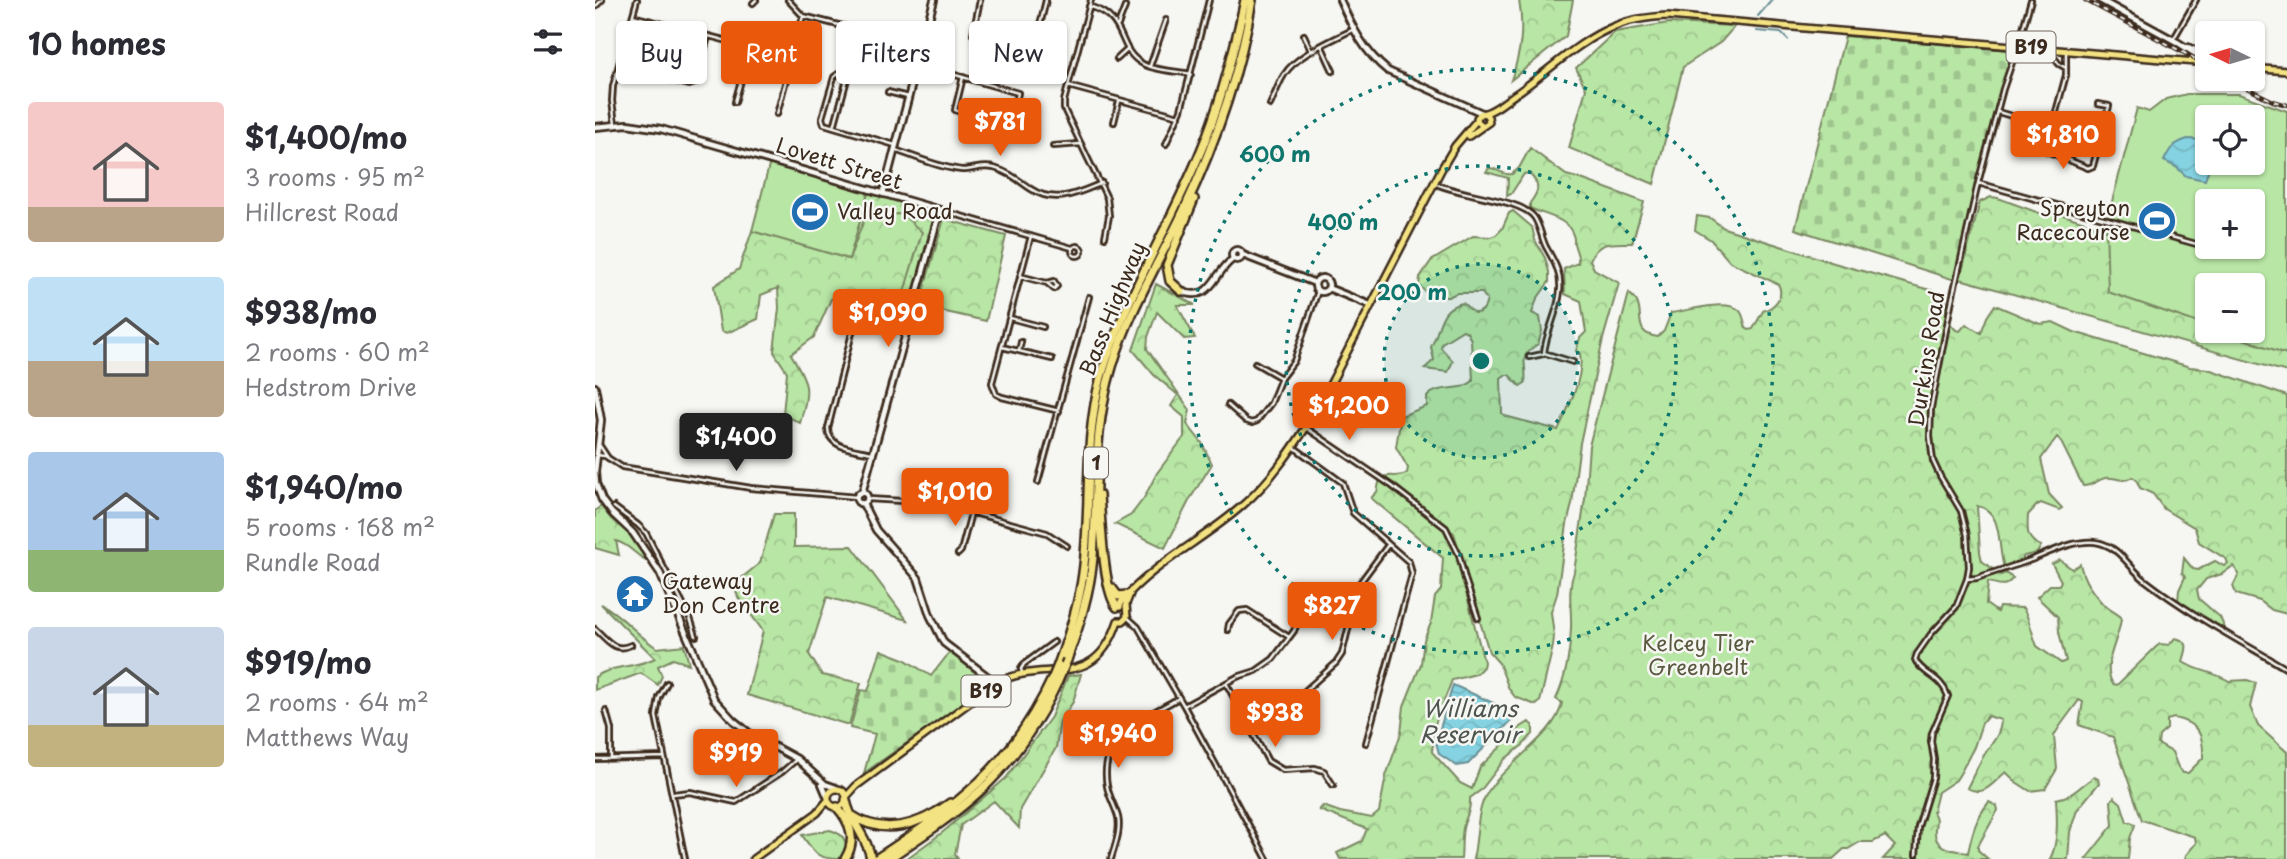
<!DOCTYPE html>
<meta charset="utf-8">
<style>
body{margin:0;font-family:"Playpen Sans",sans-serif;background:#f7f7f7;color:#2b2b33;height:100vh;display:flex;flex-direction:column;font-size:26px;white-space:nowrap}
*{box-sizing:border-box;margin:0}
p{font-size:23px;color:#7c7c81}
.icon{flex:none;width:38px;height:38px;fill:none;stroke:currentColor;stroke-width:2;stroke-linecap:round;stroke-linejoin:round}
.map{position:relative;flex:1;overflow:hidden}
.side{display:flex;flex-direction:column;background:#fff;width:595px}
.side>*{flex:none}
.hud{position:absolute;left:21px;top:21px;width:665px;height:63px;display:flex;gap:14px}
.needle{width:46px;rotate:275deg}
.fabs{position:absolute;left:1600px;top:21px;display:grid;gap:14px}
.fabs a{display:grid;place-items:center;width:70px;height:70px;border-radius:7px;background:#fff;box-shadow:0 2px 5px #0004;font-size:35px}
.price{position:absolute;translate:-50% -60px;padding:0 16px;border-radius:7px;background:#ea580c;color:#fff;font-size:23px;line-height:46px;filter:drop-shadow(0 2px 4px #0008)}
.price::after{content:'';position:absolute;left:50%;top:42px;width:21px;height:16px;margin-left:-10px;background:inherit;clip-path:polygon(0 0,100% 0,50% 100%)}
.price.on{background:#222;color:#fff}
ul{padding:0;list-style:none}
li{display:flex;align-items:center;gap:21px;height:175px;padding:0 28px}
li span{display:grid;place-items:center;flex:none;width:196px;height:140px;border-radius:7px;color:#555}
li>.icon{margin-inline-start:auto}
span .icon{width:84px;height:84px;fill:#fffc;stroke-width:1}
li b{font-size:30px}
h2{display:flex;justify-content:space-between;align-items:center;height:84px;padding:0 28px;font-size:30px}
.tag{padding:0 24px;border-radius:7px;background:#fff;box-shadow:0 2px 5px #0004;font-size:24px;line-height:63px}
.tag.on{background:#ea580c;color:#fff}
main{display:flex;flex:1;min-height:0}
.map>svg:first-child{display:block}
.grass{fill:url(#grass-dots);stroke:#7a8862;stroke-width:2}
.forest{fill:url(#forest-crowns);stroke:#7a8862;stroke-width:2;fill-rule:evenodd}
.cemetery{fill:url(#cemetery-stones);stroke:#7a8862;stroke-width:2}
.garden{fill:#b8e6a5;stroke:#7a8862;stroke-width:2;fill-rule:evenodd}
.water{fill:url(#water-waves);stroke:#678f94;stroke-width:2}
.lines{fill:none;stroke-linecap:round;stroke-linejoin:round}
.stream{stroke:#678f94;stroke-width:2}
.street-casing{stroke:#3b2a1e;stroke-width:8}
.secondary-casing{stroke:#3b2a1e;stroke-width:10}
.primary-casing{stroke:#3b2a1e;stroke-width:10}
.highway-casing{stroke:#3b2a1e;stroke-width:12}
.street{stroke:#f6f6f2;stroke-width:2.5}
.secondary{stroke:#f6f6f2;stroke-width:4.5}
.primary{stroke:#f4e382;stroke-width:5}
.highway{stroke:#f4e382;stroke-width:7}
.rail-casing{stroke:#3b2a1e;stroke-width:4.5}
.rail{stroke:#f6f6f2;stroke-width:2;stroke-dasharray:5;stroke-linecap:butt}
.highway-bridge-casing{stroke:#3b2a1e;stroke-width:12;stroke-linecap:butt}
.highway-bridge{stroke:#f4e382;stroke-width:7}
.ring{fill:none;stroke:#0f766e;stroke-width:3.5;stroke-dasharray:3.5 7}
.labels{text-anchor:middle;stroke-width:5;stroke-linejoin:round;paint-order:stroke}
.shield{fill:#f6f6f2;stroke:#73675e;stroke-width:2}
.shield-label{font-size:19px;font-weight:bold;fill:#3b2a1e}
.street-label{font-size:21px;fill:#3b2a1e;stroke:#f6f6f2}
.poi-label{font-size:21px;fill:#3b2a1e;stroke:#f6f6f2;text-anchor:start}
.park-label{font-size:21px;fill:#5a5940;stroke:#f6f6f2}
.water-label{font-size:23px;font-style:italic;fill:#4e544f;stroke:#f6f6f2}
.centre{fill:#0f766e;stroke:#f6f6f2;stroke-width:3.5}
.ring-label{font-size:21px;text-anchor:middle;font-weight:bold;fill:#0f766e;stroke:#f6f6f2;stroke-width:5;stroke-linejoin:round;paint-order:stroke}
</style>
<main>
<section class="side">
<h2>10 homes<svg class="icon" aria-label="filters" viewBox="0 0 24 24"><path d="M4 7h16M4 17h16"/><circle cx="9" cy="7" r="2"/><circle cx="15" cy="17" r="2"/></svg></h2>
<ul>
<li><span style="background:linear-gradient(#f6c9c9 75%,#b9a48a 0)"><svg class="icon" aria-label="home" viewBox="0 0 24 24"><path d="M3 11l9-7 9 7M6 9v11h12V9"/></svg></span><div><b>$1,400/mo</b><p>3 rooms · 95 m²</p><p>Hillcrest Road</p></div></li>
<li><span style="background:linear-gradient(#bfe0f5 60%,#b9a48a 0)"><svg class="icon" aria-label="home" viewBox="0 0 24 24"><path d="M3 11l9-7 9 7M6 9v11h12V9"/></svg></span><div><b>$938/mo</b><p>2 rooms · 60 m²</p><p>Hedstrom Drive</p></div></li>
<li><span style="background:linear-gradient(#a9c7e8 70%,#8fb573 0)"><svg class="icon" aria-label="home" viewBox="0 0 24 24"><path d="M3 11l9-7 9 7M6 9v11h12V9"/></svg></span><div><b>$1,940/mo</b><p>5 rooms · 168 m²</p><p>Rundle Road</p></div></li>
<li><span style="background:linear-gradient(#c9d6e8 70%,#c2b280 0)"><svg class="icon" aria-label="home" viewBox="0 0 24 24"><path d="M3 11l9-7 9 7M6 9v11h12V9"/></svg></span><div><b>$919/mo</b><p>2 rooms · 64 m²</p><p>Matthews Way</p></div></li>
</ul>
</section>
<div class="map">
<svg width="1692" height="859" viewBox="0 0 1692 859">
<defs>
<pattern id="grass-dots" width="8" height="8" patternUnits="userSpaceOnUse" patternTransform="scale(1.75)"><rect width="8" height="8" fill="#b8e6a5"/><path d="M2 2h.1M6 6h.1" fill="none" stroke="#9fc58e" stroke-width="1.8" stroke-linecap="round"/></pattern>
<pattern id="forest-crowns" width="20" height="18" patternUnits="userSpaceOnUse" patternTransform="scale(1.75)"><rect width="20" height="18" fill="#b8e6a5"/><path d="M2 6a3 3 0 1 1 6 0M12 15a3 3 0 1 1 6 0" fill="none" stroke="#9fc58e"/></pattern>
<pattern id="cemetery-stones" width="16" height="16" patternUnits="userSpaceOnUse" patternTransform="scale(1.75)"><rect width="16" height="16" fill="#b8e6a5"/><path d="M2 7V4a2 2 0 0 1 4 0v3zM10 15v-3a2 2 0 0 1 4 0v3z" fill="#9fc58e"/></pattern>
<pattern id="water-waves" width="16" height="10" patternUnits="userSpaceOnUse" patternTransform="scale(1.75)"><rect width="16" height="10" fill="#85d3e2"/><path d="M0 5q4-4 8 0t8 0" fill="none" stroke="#74b5c1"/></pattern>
</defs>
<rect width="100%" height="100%" fill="#f6f6f2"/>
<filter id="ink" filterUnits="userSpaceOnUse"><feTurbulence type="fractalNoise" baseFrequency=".0143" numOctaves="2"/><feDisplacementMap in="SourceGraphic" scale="14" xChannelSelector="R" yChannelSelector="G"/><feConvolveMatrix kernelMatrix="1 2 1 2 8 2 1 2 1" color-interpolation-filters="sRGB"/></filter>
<g filter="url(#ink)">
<path class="grass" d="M273,193L340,212L315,307L261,292L236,299L157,231L254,259Z"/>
<path class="forest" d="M924,0H978L971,36L916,80C926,52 929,29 924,0Z
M1074,23L1140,26L1126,42L1088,67L1059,184L974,148L991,89L981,68L1020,32Z
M935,148L971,175L986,179L1049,202L1037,243C1018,243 1003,240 995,260L999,269L1024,283L1008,339L985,443L977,504L972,524L962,594L956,612L959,636L958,646L945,702L941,705L920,697L914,689L904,663L894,652L859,533L851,527L862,557L889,662L888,667L881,674L857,680L840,724L837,752L865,783L877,789L885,767L926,727L934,722L938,725V734L928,745L910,759L886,790L875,798C876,812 871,815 868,828C866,838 867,849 866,859H745L742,853L767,841L772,829L724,810L728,806L745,812L777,818L784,812L791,776L806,733L809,706L826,664L829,640L836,623L840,597L846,590L848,558L776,498L782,492L785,478C793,473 803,479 812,473L813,468L801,447L806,416L832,406V397C844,383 865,393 878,381L876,340L872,332L868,330L847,343L846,348L858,361L853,372L829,369L839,360L836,347C846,329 843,307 868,303L879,313C888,313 890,308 892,300L887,293H862L853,297H837L824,286L825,277L836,261L878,236L896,237L901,235L907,229L914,213L918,211L937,227L940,240L950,258L954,272V282L942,299L937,313L945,317L947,331L943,344C921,358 933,362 930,383L925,386L914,375H910L906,378L907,413L910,416L963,430C973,409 989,377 985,354L981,351L985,338L991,332L986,301L970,294L969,269L983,263C984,256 982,253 980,247C977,238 981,244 978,235C972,217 950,216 935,208V203C945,190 945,185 934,173L929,174L916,194L912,196L913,178L891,172L894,168C903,168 908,176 917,174L924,168Z
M1396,197L1403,198L1444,213H1462L1505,227L1525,236L1612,320V331H1657L1692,323V372L1365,279L1385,202Z
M307,214L327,232L306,302L261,292L236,299L219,337L196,354C214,385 215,387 205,423L188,414L192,372L179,352L184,308L183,288L166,295L163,319L132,333L126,331L119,286L144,269L157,231L254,259L271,215Z
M1102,216L1115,218L1129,228L1239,263L1346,293L1351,302V319L1361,330L1365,331L1371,324L1386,333L1392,317L1400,305L1445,324L1458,322L1479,332L1595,367L1613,369L1692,396V614L1677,610L1665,601L1641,594L1638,586L1644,574L1638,566L1627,574L1611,579L1602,590L1604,599L1625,617L1630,629L1583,601L1584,590L1590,577L1587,573L1589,558L1598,569L1603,570L1620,561L1629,566L1633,563L1631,559L1604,542L1600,528L1569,509L1558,494L1545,488L1541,479L1537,477C1528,484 1520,476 1510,478C1502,480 1497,486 1488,486L1465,440L1462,437L1446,459L1454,494L1467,508L1464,510L1446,503L1442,505L1433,515C1432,530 1431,540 1446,546L1442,553L1429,556C1423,566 1421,570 1409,567C1402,548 1409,510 1382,506L1385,552L1387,561L1406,575L1410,573L1418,578C1409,589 1405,584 1393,582L1391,604L1402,612L1404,607L1428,608C1435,620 1437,634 1442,646L1466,663L1471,661L1464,632L1463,617L1442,597L1455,585H1464L1466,581L1457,564L1465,560L1477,569L1485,564C1489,581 1495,589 1507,603C1512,609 1521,612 1526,617C1526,637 1505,664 1518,684L1522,685L1561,647L1565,644L1574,645L1580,638C1598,642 1590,651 1588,662C1599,670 1620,672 1634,681L1652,680L1661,683L1655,707L1663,726L1692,752V859H1590L1591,855L1601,843L1600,837L1547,820L1518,737L1484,725L1488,702L1484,700C1476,712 1465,724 1459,736L1462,769L1450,789L1435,791L1421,782L1411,772C1398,782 1390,798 1372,788C1377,778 1382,767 1388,757C1395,744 1406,736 1406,720L1393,716L1387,723L1379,747L1366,772L1361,780L1343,792L1338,812C1342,819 1341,821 1340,829C1338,849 1357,850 1373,853C1377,833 1381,818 1394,802L1402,806L1403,810L1383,846V850L1393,859H1326L1322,857L1321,859H1288L1300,846L1290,836L1278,842H1265L1253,849H1249L1238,859H878C883,839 881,813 891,795C908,764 961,736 967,703L961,699C971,678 975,651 976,628C977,609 972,591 979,572L990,499L994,446L1034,293C1037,296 1040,299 1042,302C1049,317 1038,334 1063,337L1069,331L1076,313C1092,311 1132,298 1145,311C1149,316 1149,322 1151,328L1154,330L1158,329L1168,311C1180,307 1190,296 1183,284L1135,262L1116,240L1100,230ZM1579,718C1603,723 1609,734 1608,758L1593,773H1588L1583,767L1577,752L1563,744L1564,736L1572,729V720Z
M349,219L411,236L391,321L324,306Z
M561,284L600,305H582L600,338L589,339L562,312L553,337L552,349L595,410L592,424L607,443L617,464L595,499L570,548L520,524L536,515L549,498L562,473L589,437V417L576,406L583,395L559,375L538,350Z
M6,506L16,519L37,536L54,561C41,557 36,545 21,541L24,555L0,548V511Z
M179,514H199V547L257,546L312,620L232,597L214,654L227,675L266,683L254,725L152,695L168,631L143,597L139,584L165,563Z
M6,604C27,615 42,635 62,648L89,645L94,664L78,659L63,666L67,676L63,685L46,673L0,690V677C22,663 39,669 60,658Z
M486,674L478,702L465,721L461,748L425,809L424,828L399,801L366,825L360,854L363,859H311L348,832L411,778L456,717L473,676Z
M1499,777L1503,779L1504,783L1482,810L1475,832L1473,859H1455C1464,842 1462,816 1461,799C1480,796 1483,787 1499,777Z
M1519,797L1526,803L1532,822H1536L1540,825L1535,838L1533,859H1491L1518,825L1516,801Z
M235,830C252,835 254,844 245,859C222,859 220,854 207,835Z"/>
<path class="cemetery" d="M1250,36L1417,50L1380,189L1360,280L1200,229Z
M286,650L309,659L336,676L355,652L393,683V686L269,773L280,734L255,728L266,690L273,691Z"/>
<path class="garden" d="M1592,94H1644L1692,111V354L1625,331H1657V285H1612V326L1513,292L1511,224L1542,108L1554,112L1571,99ZM1612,117H1657V163H1612ZM1612,201H1657V247H1612Z
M175,162L273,193L254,259L157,231Z"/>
<path class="water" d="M1593,139L1612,140V163H1616L1610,180L1591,176L1581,167L1569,161C1575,148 1579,143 1593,139Z
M858,685L923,714L873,764L862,766L844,754L841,742Z"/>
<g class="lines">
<path class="stream" d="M1163,16L1177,0
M1162,31L1186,33L1193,40"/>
<g class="street-casing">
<path id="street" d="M193,0L208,16L326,46
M385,0L378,34L436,50L440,46L451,0
M496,0L469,101V109L512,198L514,216L510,237
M158,3L161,0
M494,6C535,19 520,49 548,64C561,71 581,71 596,74
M0,7L7,0
M38,16L197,58
M523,25L530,7
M709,35L716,51
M1578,40L1601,0
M727,47L738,71
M1471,50V75L1452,145V151L1493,168L1498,166L1514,106L1503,104
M1454,51L1464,64L1471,68
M522,59L533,49
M322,64L423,93L416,125
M555,66L571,20
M368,77L360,110L371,114
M68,78L94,85L100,83L113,37
M473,86L584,116
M293,92L313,97
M140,102L155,48
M675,105C680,95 683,84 689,75C702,54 738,40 759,29
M1403,112L1457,128
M182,114L208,16
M519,122L524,101
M20,124L17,101L18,86L42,0
M239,127L252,79L246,72L239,77L227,118L229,124L239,127L300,145
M571,144L586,110L614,0
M458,146L486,144
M300,150C321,157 345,168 367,170C379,170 386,165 399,168C414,172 423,180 436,189C460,205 483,193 507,183
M839,183C862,195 926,199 939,217C945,225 946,237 951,247C959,261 967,274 965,291C963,313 951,332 949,353L978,362
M1383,183L1612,247
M345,210L477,248
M436,236L397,383L401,394L407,397L464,411
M477 251a5 5 0 1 1 10 0a5 5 0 1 1-10 0Z
M1612,247L1634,253
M425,276L452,283L459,281L462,286L459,289L452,283
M415,318L448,327
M260,321L233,428C233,449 261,449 277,453
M407,347L457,359
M424,351L426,342
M934,357L948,354
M660,363L686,378
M633,405L651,421L657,423L662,421L676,403L686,378L699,361L723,291
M713,429L797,486L851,528L864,555L870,579L883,618
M5,446L13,458
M700,448L748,483L758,513L814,562L817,574L771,743
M1,455L10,456L27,467L156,488L262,497
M443,482L494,297
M273,499L342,503L452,533L472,546
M19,507L43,525L51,533L95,618L101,636
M363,554L366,551L376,513
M1372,579L1382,578C1399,572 1416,567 1433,561C1454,553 1477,540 1500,542C1524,545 1533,567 1550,580C1594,614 1645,641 1692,669
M532,617L543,627L589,706L672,859
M0,629C13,640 19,653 36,645
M633,630L634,624L644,611L652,610L694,637
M427,673L426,669L429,664L459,642
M72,683L64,698L61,716L90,859
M631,683L673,761L688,770L720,768L729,771L738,785
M589,706L642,677L661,671L678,659L699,631L711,601V592L704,584
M11,711L16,729V758
M652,721L682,713L692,707L741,663L747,654L764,584L793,545
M0,759L69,757
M78,794L95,792L141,802L187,772L202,759
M1321,855L1323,827L1338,778L1339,759L1336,741L1337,733L1353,696C1345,675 1329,676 1320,660L1322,654L1336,634L1361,607L1372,579L1374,567L1372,535L1366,511L1345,476L1338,461L1335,436L1336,408L1356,304L1383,183L1408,89L1424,42L1436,0
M516,859C520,845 526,831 523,817C520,806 514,797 512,786C503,736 549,718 584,698"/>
</g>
<g class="secondary-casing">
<path id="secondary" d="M745,0C757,27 769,52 793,71L887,113
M1505,0L1582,42L1612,61
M1593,47L1612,55
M0,127L32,124L66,129L345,210L267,493
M288,194L339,0
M637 255a5 5 0 1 1 10 0a5 5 0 1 1-10 0Z
M648,255L720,283
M720 285a7 7 0 1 1 14 0a7 7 0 1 1-14 0Z
M733,288L775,305
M586,291C617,304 618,273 638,259
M0,387L6,420L0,472L1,484L7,500L17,513L38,533L65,573L119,699L138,720L154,733L202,759L230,784L241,788
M261.5 498a5.5 5.5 0 1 1 11 0a5.5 5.5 0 1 1-11 0Z
M268,504L281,530L323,578L335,615L349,643L401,683
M227,784L232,796"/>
</g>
<g class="primary-casing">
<path id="primary" d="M1657,68L1692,71
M890,113C902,110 911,100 922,93C954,71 983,41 1020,26C1036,19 1055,17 1073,16L1612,63
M874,136L894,122L893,117L890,113L885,114L882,118L883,122L887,125
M525,607L526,602C560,562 609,540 648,505C678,479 700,445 721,412L847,168L860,146L882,120
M523,621H528L532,617L531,604L535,594
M233 798a9 9 0 1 1 18 0a9 9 0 1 1-18 0Z
M251,797L261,786L401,683C451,657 499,694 523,621
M158,859L222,813L233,800"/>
</g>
<g class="highway-casing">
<path id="highway" d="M586,291L575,281L572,265L599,199
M504,495C506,519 508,591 522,607
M517,588L523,596L532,595
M472,660C484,626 495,593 498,557C503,491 497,432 517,367C533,313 564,262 588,212C620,144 645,75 657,0
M463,665C474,635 484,605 488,573C497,507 488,442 506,377C529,299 574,228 605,153C626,104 639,52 650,0
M251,800C254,821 273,837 276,859
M242,807C256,823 262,840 250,859
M256,815C289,837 325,825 355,803
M281,859C361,807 417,766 458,677
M293,859C324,838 357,817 385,791C417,762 445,720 463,681"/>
</g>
<use href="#street" class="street"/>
<use href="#secondary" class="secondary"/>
<use href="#primary" class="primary"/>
<use href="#highway" class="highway"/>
<g class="rail-casing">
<path id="rail" d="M1490,0L1612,65
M1634,79L1678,101L1692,105"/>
</g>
<use href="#rail" class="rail"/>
<g class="highway-bridge-casing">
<path id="highway-bridge" d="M458,677L463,665
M463,681L472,660"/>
</g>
<use href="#highway-bridge" class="highway-bridge"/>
</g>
</g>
<circle cx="886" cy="361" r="97" fill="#0f766e" fill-opacity=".12"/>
<g class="ring">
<circle cx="886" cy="361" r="97"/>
<circle cx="886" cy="361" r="195"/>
<circle cx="886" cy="361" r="292"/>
</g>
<defs>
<g id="stadium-disc" transform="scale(2.0125)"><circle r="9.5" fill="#1f6fb2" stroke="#f6f6f2"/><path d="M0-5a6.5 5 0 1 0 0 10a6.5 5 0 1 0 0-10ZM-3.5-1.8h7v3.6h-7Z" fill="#fff"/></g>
<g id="temple-disc" transform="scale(2.0125)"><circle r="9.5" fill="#1f6fb2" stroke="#f6f6f2"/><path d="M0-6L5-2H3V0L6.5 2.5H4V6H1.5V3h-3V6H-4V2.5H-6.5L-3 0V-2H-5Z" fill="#fff"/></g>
</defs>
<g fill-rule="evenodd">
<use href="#stadium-disc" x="215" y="212"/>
<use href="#stadium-disc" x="1562" y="221"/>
<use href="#temple-disc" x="40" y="594"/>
</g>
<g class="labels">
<g class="shield">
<rect x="1411.5" y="31.5" width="49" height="31" rx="5"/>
<rect x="489" y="447.5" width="24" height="31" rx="5"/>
<rect x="366.5" y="675.5" width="49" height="31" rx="5"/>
</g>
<g class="shield-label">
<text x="1436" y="54">B19</text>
<text x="501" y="470">1</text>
<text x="391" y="698">B19</text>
</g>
<g class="street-label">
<text transform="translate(244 164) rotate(17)" y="7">Lovett Street</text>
<text transform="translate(518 309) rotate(-68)" y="7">Bass Highway</text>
<text transform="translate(1332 359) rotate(-81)" y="7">Durkins Road</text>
</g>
<g class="poi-label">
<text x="1535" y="216" text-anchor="end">Spreyton<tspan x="1535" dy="24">Racecourse</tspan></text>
<text x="242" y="219">Valley Road</text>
<text x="67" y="589">Gateway<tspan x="67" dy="24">Don Centre</tspan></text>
</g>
<g class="park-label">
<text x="1103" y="651">Kelcey Tier<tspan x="1103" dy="24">Greenbelt</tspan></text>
</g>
<g class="water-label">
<text x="875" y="717">Williams<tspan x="875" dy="26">Reservoir</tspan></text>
</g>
</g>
<circle cx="886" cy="361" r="10" class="centre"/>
<g class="ring-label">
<text x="680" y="162">600 m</text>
<text x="748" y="230">400 m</text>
<text x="817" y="300">200 m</text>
</g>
</svg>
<div class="fabs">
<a><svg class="needle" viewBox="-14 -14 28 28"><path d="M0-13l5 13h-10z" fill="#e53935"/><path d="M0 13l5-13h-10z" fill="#7c7c81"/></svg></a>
<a><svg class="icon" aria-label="locate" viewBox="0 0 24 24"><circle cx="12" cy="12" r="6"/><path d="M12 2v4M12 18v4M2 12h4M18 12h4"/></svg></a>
<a>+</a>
<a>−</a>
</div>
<b class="price" style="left:405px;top:158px">$781</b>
<b class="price" style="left:1468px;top:171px">$1,810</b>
<b class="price" style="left:293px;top:349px">$1,090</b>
<b class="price" style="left:754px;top:442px">$1,200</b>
<b class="price on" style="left:141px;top:473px">$1,400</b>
<b class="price" style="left:360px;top:528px">$1,010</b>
<b class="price" style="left:737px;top:642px">$827</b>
<b class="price" style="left:680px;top:749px">$938</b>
<b class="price" style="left:523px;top:770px">$1,940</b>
<b class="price" style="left:141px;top:789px">$919</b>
<div class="hud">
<a class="tag">Buy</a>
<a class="tag on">Rent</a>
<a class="tag">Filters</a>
<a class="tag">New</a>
</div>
</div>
</main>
